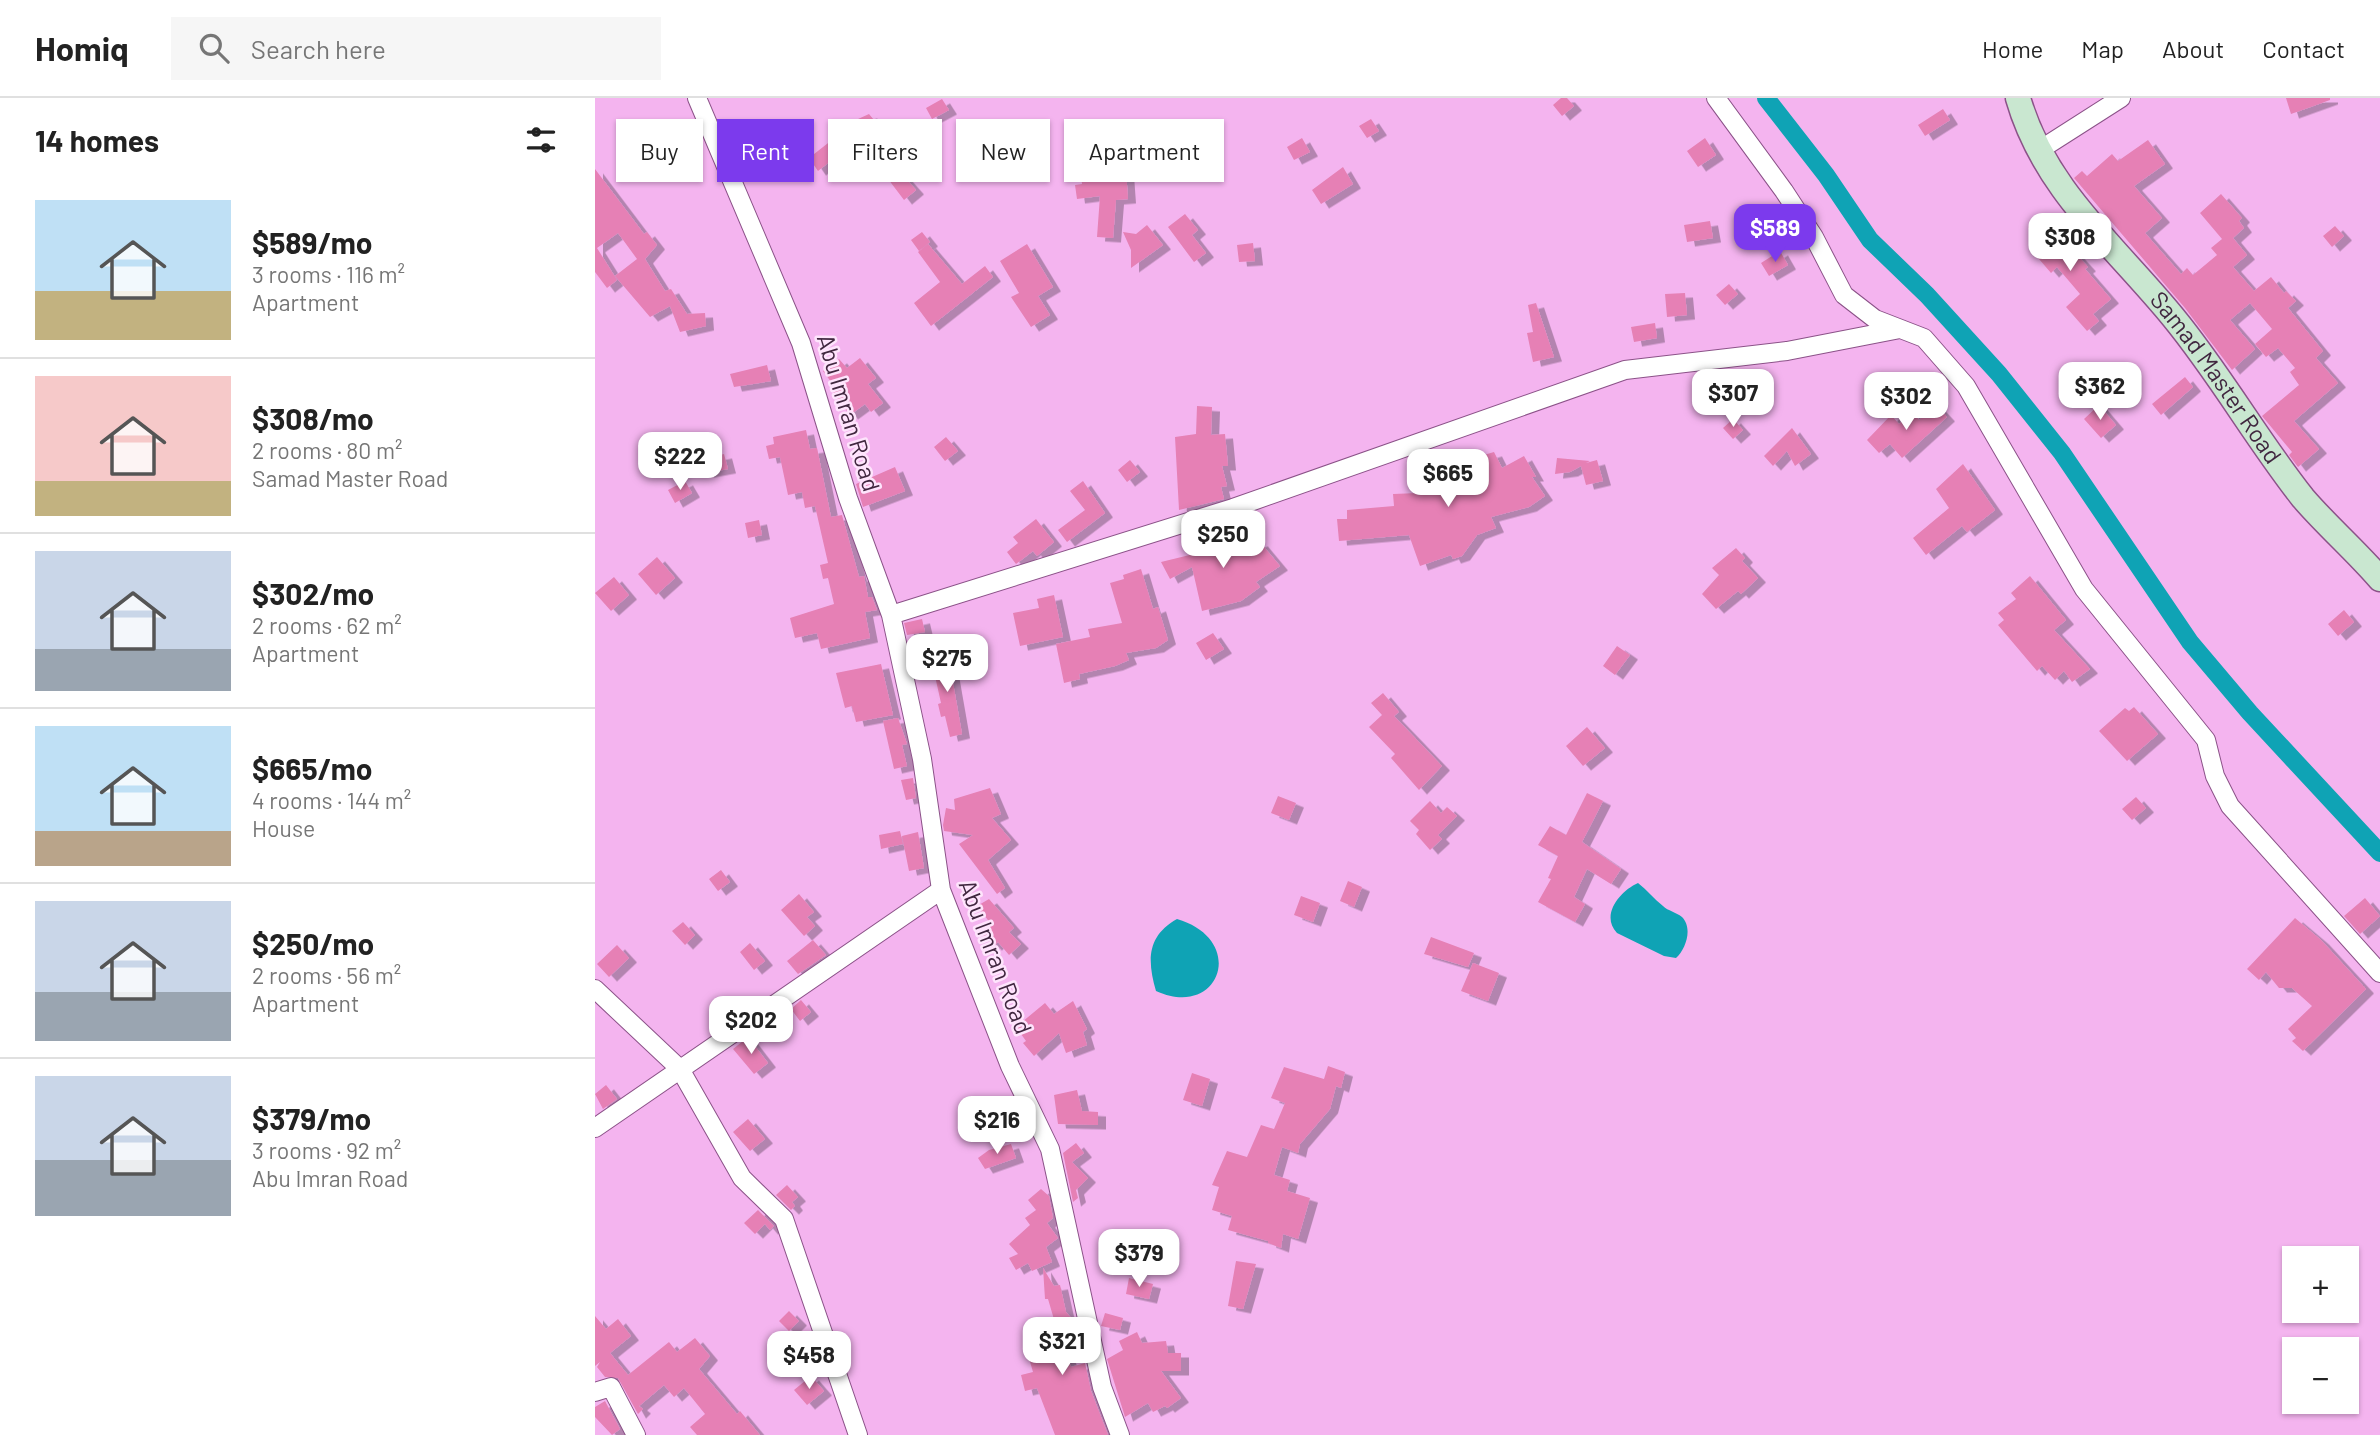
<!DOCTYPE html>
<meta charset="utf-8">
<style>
body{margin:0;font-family:Barlow,sans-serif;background:#f6f6f6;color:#222;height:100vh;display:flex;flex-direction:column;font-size:26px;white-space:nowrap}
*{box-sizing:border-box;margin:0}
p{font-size:23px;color:#767676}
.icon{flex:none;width:38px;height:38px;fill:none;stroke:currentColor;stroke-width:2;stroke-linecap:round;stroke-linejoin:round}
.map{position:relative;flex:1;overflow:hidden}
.side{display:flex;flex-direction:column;background:#fff;width:595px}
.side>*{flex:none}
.banner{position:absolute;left:21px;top:21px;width:665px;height:63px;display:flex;gap:14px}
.buttons{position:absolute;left:1687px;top:1148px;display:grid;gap:14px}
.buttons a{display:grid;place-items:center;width:77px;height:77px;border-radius:0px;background:#fff;box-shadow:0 2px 5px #0004;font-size:35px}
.price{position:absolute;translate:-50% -60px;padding:0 16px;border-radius:14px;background:#fff;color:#222;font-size:23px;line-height:46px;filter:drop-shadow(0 2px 4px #0008)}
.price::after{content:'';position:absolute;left:50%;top:42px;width:21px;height:16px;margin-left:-10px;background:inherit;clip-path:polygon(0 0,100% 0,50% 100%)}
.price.selected{background:#7c3aed;color:#fff}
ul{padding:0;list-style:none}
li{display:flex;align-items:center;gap:21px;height:175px;padding:0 35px}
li+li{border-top:2px solid #e0e0e0}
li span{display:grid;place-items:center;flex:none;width:196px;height:140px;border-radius:0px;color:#555}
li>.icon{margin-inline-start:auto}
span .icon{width:84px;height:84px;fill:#fffc;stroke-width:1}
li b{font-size:30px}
h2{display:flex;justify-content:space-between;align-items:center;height:84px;padding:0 35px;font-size:30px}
.pill{padding:0 24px;border-radius:0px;background:#fff;box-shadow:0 2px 5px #0004;font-size:24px;line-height:63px}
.pill.selected{background:#7c3aed;color:#fff}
header{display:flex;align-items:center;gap:42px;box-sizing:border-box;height:98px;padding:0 35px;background:#fff;border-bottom:2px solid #e0e0e0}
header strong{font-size:33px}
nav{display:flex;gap:38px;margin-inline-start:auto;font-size:24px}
.search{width:490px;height:63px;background:#f6f6f6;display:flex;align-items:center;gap:18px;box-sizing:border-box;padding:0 24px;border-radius:0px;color:#767676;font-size:26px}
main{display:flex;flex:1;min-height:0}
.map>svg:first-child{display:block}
.water{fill:#0fa3b5}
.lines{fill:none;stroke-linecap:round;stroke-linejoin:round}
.canal{stroke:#0fa3b5;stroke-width:18}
.building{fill:#e680b5;filter:url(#shadow)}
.street-casing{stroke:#8b5288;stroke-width:20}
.secondary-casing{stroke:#8b5288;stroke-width:27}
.street{stroke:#fff;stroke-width:18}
.secondary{stroke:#c9e7d0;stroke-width:24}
.labels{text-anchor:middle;stroke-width:5;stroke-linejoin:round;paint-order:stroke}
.street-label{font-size:24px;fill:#40273f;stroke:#fee4fc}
</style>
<header>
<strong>Homiq</strong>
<div class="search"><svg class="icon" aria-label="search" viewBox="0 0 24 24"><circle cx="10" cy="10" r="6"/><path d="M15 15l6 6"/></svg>Search here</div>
<nav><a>Home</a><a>Map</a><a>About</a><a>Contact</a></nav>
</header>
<main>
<section class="side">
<h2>14 homes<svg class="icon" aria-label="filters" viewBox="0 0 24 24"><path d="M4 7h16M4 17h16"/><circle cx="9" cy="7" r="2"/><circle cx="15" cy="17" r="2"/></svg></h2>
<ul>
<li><span style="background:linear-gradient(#bfe0f5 65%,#c2b280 0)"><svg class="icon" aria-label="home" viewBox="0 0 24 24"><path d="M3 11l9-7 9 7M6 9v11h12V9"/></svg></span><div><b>$589/mo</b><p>3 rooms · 116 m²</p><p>Apartment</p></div></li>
<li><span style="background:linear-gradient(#f6c9c9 75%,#c2b280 0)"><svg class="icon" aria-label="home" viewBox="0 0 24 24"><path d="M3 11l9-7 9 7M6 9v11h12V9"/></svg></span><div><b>$308/mo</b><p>2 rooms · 80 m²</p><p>Samad Master Road</p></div></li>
<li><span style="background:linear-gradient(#c9d6e8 70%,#9aa5b1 0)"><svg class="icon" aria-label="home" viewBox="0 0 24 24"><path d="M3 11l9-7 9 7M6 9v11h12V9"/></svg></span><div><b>$302/mo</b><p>2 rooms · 62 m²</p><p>Apartment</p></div></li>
<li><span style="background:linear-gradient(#bfe0f5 75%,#b9a48a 0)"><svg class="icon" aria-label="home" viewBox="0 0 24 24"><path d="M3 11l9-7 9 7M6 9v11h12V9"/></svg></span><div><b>$665/mo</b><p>4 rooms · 144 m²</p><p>House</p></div></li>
<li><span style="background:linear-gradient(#c9d6e8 65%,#9aa5b1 0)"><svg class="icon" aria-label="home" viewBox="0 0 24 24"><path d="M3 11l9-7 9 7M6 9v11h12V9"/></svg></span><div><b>$250/mo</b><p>2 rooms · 56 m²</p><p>Apartment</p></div></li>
<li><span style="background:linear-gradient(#c9d6e8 60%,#9aa5b1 0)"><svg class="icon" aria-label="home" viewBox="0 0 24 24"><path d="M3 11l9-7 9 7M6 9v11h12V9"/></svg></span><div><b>$379/mo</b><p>3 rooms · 92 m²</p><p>Abu Imran Road</p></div></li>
</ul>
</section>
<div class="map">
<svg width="1785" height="1337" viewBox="0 0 1785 1337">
<defs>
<filter id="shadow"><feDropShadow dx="8" dy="4.5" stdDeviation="0" flood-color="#0004"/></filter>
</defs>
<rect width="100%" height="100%" fill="#f4b4ef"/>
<path class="water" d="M1043,785C1052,792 1059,801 1068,808C1073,813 1081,814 1087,819C1098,830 1091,851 1081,860L1069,858L1022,835C1005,817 1025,793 1043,785Z
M582,821C653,842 625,922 561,893C552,862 552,838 582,821Z"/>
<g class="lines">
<path class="canal" d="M1171,0L1231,77L1275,142L1332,197L1404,276L1467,355L1595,544L1655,615L1785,755"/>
</g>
<path class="building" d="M966,0H972L979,8L967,18L958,7Z
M1691,0H1735V2L1696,16Z
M347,1L354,12L337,21L331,10Z
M1348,11L1355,22L1330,38L1323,27Z
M274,16L288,33L253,49L223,73L214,60L242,38L239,32Z
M776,21L784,33L772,40L764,28Z
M72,36L89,55L72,70L55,51Z
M707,40L715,54L699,62L692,49Z
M1110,40L1121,57L1103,69L1092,53Z
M1553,42L1570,66L1539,88L1567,120L1550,135L1586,176L1592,170L1598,177L1622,157L1616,150L1627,141L1605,115L1626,96L1647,120L1644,123L1649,130L1638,140L1652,157L1638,169L1659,193L1676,179L1689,195L1691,193L1701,203L1693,210L1728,253L1721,260L1743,285L1699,323L1724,351L1703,369L1694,357L1697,354L1667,318L1704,287L1695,274L1700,270L1683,250L1671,259L1660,246L1677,231L1655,205L1635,222L1660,251L1637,272L1590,210L1479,80L1487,73L1492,78L1517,56L1523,63Z
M508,45H529L533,101L521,102L518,140L502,139L505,98L482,101L480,87L487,86L485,69L508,67Z
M297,65L321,92L309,102L287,73Z
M748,69L758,86L726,106L717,92Z
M0,71L49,136L52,134L62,147L50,161L70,193L76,191L92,216L110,215L111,228L85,234L75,208L55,219L20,178L42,161L23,135L2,150L22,182L12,190L0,174Z
M590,116L603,132L597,137L611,155L599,164L573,129Z
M1446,117L1493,169L1490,171L1516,201L1498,216L1504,223L1492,233L1471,209L1485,196L1462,169L1456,175L1438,154L1448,145L1433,129Z
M1115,123L1118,140L1092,144L1089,127Z
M552,127L568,147L536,170V152L528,134L541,136Z
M1740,128L1749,138L1737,149L1728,138Z
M327,134L335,144L324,153L316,142Z
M658,145L660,163L644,164L642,147Z
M333,146L367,186L390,168L398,179L336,228L319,205L345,184L323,154Z
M432,146L458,189L443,198L455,217L436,229L416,199L424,195L405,163Z
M1185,153L1193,167L1174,178L1166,165Z
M1134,186L1143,196L1130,207L1121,197Z
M1090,195L1092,217L1072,219L1070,196Z
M941,205L959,259L938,264L932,235L938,234L933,207Z
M1060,225L1062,240L1039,244L1036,229Z
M265,260L281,280L273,286L288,305L276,314L270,306L255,317L238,295L242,292L228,273L244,261L252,270Z
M172,267L176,283L139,289L135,276Z
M1590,279L1598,289L1566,317L1557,306Z
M1341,307L1352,319L1307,360L1295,346L1284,355L1272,342L1296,317L1304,326L1318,314L1324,322Z
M1504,307L1521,327L1506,340L1489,321Z
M602,308L617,309L616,337L630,336L633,368H627L632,388L626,389L629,401L584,412L580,339L601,336Z
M1138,321L1148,332L1138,341L1128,330Z
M1197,330L1216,356L1200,368L1192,353L1178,368L1169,358Z
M211,332L215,351L222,350L236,419L247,417L264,479L269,478L273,499H277L282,512L270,514L275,540L226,551L222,535L200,540L195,520L239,506L233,480L228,481L225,467L233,465L220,408L210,410L207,394L193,397L185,359L174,361L171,348L179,346L178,339Z
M351,339L363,353L350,363L339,349Z
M899,354L907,370L929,358L941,379H937L950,398L934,409L896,419L901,430L882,437L867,458L858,461L856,457L825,468L814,437L744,443L742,421H752V412L799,408L798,396L823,395L817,379L847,373L853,399L881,393L872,362Z
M129,356L133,371L111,375L108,361Z
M962,360L995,363L991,365L1002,362L1008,383L991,387L986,368L975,374L960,376Z
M535,362L545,374L532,384L523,372Z
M1368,366L1400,412L1372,434L1367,428L1331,457L1318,440L1354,410L1341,391Z
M300,369L310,393L268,409L261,386Z
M90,383L97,395L80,405L73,392Z
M488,383L510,415L472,444L463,432L490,412L475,393Z
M441,421L459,444L442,458L438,453L421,466L412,454L423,445L418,439Z
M164,422L167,437L153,440L150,425Z
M620,427L626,452L637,446L641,452L665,444L685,468L661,484L665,489L646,503L607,513L597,469L575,481L566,464L607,454L602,433Z
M1141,450L1150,460L1147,463L1163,480L1146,496L1143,493L1121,511L1107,496L1124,477L1117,470Z
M62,459L80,480L61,497L43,476Z
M546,471L558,511L563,509L573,542L561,550L531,555L534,562L520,568L484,576L485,581L469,585L461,546L495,539L493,531L527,525L515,485L529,481L528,477Z
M1435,478L1471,522L1459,532L1495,571L1477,584L1469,573L1460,582L1447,568L1442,573L1403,527L1409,522L1403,515L1421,501L1416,495Z
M19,479L34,497L16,513L0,495Z
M459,497L468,539L425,548L418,515L444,510L442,501Z
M1749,512L1759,524L1743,538L1733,526Z
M327,521L330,534L312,537L309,525Z
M618,535L629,551L611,562L601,545Z
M1022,548L1035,557L1020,577L1008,568Z
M324,552L329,574L320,576L316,554Z
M353,556L367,636L355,639L350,618L346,619L343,606L346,605L336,560Z
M286,566L298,617L261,624L257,608L250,610L241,575Z
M788,595L804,614L799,618L847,668L824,692L796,660L800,656L774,629L787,617L776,605Z
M1539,609L1563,636L1532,663L1504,633L1530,610L1534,613Z
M303,620L312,646L307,647L312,668L299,671L288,623Z
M992,629L1010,650L988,668L971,648Z
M318,680L321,700L311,702L306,682Z
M395,690L406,716L397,720L416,742L393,762L410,790L402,796L364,746L378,737L349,733L348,727L351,710L360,712L359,701Z
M992,695L1008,703L987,744L1026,771L1016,786L992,771L979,799L990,806L980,824L943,804L956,781L953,780L963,758L943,747L955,728L971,737Z
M683,698L701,705L694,722L676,715Z
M1541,699L1551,710L1537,722L1527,711Z
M835,703L846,715L852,709L862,718L843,737L847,741L835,752L821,736L824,732L815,723Z
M305,733L308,746L286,751L284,737Z
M323,734L329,770L314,773L307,738Z
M126,772L135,784L123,793L114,781Z
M753,783L767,789L759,809L745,803Z
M204,796L219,814L212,819L220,828L209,838L186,812Z
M706,798L725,805L718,824L699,817Z
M1770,800L1785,818L1765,836L1749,818Z
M394,801L419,830L414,834L426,846L414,857L403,844L399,848L386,835L396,826L382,808Z
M1700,820L1726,842L1771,891L1708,953L1697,943L1701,940L1693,931L1717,908L1697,890H1684L1671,874L1664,882L1652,871Z
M88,824L100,837L90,847L77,833Z
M836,839L879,855L873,869L829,856Z
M218,842L231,857L203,876L192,863Z
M155,845L170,863L159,872L145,854Z
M22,847L34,860L14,879L2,866Z
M878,865L904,875L893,903L866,893Z
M206,902L216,914L205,923L196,911Z
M478,903L492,931L488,934L492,947L471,955L464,935L439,958L428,945L431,943L421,929L450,905L459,916Z
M153,939L173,965L159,976L138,951Z
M733,968L750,974L746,990L741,988L735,1011L705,1046L703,1055L687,1049L679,1077L695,1082L692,1093L715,1100L703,1141L688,1136L686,1150L673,1145V1143L633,1132L637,1118L617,1112L624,1089L617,1087L632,1053L652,1059L666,1027L679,1031L690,1005L676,1000L689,969L729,981Z
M597,975L615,981L607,1008L588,1002Z
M11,987L22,1001L8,1011L0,996Z
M482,992L487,1013L503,1014V1027L463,1026L459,997Z
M153,1021L170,1041L155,1053L138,1034Z
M481,1045L489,1055L477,1064L493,1080L481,1092L483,1100L478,1104L468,1055Z
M416,1046L421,1060L390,1071L383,1060L394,1052Z
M192,1087L203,1099L197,1104L200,1108L196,1112L181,1097Z
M446,1091L454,1098L458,1120L452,1125L463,1140L451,1149L457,1164L437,1173L433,1165L421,1172L414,1160L423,1156L414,1146L435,1127L430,1120L441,1112L433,1102Z
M163,1112L179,1128L175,1132L170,1126L160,1136L149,1125Z
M641,1163L661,1166L648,1211L633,1208Z
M448,1170L459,1188L465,1187L471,1214L482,1227L466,1242L476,1269L490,1265L496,1293L513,1337H460L442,1290L430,1293L426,1277L438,1274L431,1250L446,1246L444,1240L463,1235L453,1201H450Z
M534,1180L558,1186L554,1201L531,1196Z
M194,1213L204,1223L194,1233L184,1223Z
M510,1215L528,1220L525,1232L506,1228Z
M0,1218L11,1231L23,1221L36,1238L15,1255L33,1277L74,1244L82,1254L100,1240L115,1258L104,1271L142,1316L145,1313L165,1337H102L95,1329L110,1316L89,1290L79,1299L69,1287L44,1308L48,1311L43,1316L23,1280L10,1279L2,1269L5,1264L0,1268Z
M542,1234L547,1245L571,1243L573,1255H586V1273H566L586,1300L572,1310L570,1308L558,1314L553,1305L530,1319L512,1261L528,1252L524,1243Z
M216,1278L229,1293L212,1307L199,1292Z
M10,1303L25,1331L17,1337L0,1319V1309Z"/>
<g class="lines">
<g class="street-casing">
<path id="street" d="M102,0L206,245L253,400L296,517L327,661L346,792L415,968L455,1051L507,1289L525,1337
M1121,0L1189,93L1219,139L1249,197L1280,221L1329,240L1371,288L1489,491L1611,642L1620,678L1635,708L1785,875
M1443,53L1526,0
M296,517L638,410L1030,272L1192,253L1305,231
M0,891L85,971L147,1080L189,1121L263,1337
M0,1030L346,792
M0,1294L16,1289L41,1337"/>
</g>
<g class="secondary-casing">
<g id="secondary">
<path id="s1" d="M1423,0C1449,91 1520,148 1578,219C1625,276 1662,342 1708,400C1732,428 1761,453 1785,481"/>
</g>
</g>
<use href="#street" class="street"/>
<use href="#secondary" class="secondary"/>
</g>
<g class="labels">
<g class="street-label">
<text dy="8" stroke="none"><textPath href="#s1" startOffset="345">Samad Master Road</textPath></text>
<text transform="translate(253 315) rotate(73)" y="8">Abu Imran Road</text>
<text transform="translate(400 859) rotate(69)" y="8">Abu Imran Road</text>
</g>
</g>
</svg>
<div class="buttons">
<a>+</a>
<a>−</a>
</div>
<b class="price selected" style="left:1180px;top:166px">$589</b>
<b class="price" style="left:1475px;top:175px">$308</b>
<b class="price" style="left:1505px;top:324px">$362</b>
<b class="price" style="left:1138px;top:331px">$307</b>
<b class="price" style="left:1311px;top:334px">$302</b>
<b class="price" style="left:85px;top:394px">$222</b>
<b class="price" style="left:853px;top:411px">$665</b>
<b class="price" style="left:628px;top:472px">$250</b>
<b class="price" style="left:352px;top:596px">$275</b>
<b class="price" style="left:156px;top:958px">$202</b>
<b class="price" style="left:402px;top:1058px">$216</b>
<b class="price" style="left:544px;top:1191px">$379</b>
<b class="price" style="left:467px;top:1279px">$321</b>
<b class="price" style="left:214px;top:1293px">$458</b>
<div class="banner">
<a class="pill">Buy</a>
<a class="pill selected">Rent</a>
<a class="pill">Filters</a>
<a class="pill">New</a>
<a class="pill">Apartment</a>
</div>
</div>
</main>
